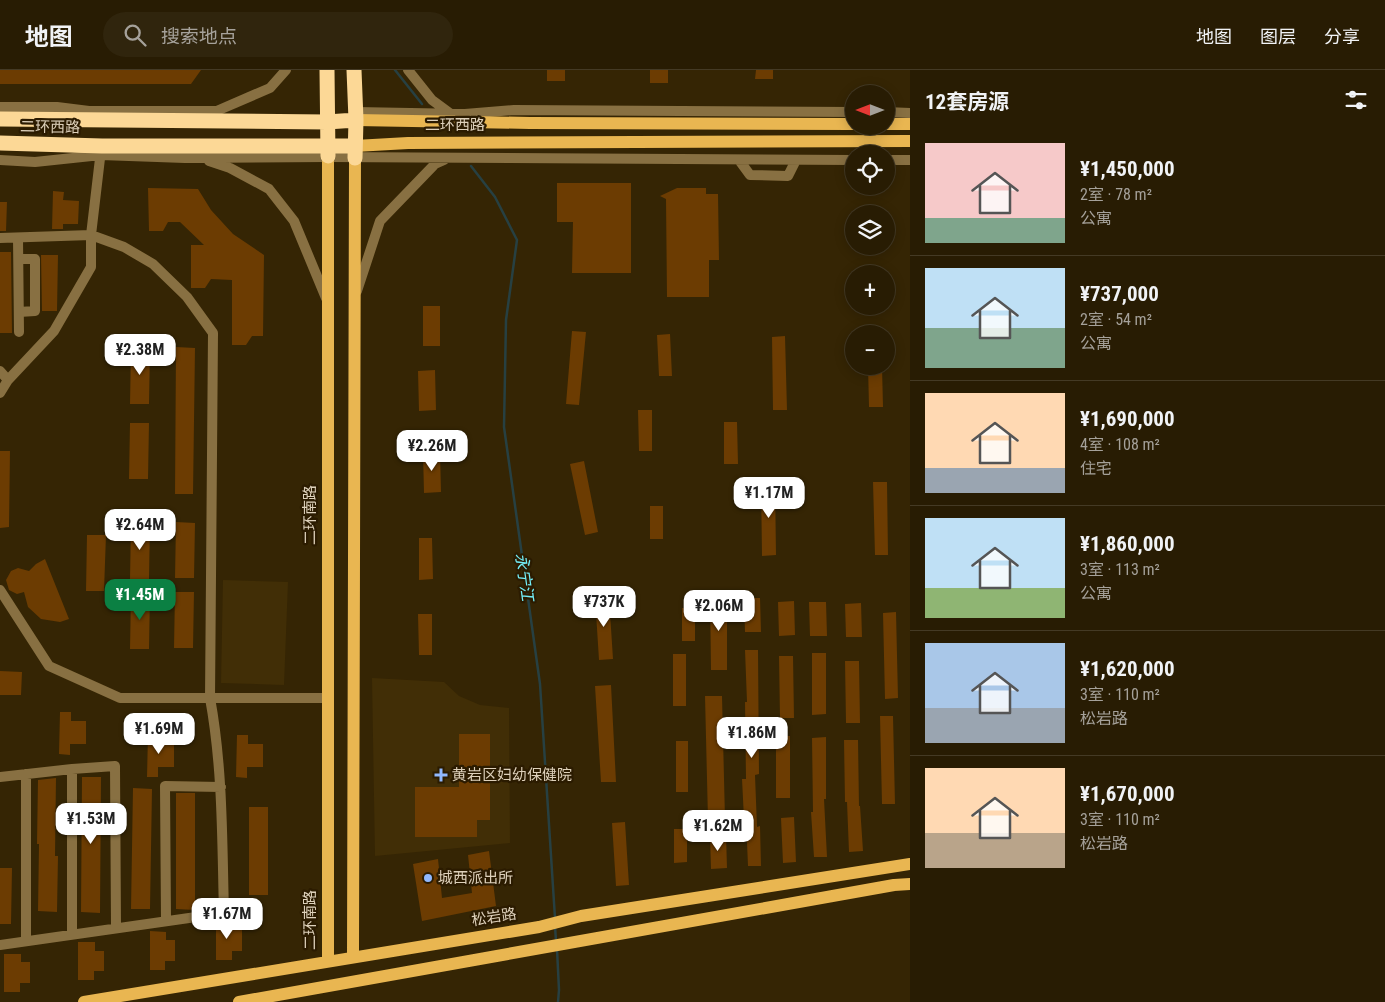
<!DOCTYPE html>
<html lang="zh">
<meta charset="utf-8">
<style>
body{margin:0;font-family:"Roboto Condensed","Noto Sans SC",sans-serif;background:#30250d;color:#f1f3f6;height:100vh;display:flex;flex-direction:column;font-size:19px;white-space:nowrap}
*{box-sizing:border-box;margin:0}
p{font-size:16px;color:#a5a19a}
.icon{flex:none;width:28px;height:28px;fill:none;stroke:currentColor;stroke-width:2;stroke-linecap:round;stroke-linejoin:round}
.map{position:relative;flex:1;overflow:hidden}
.panel{display:flex;flex-direction:column;background:#281c03;width:475px}
.panel>*{flex:none}
.needle{width:32px;rotate:270deg}
.controls{position:absolute;left:845px;top:15px;display:grid;gap:10px}
.controls a{display:grid;place-items:center;width:50px;height:50px;border-radius:50%;background:#281c03;box-shadow:0 2px 12px #0003,0 0 0 1px #443a25;font-size:25px}
.price{position:absolute;translate:-50% -42px;padding:0 11px;border-radius:10px;background:#fff;color:#222;font-size:16px;line-height:32px;filter:drop-shadow(0 1px 2px #0008)}
.price::after{content:'';position:absolute;left:50%;top:30px;width:15px;height:11px;margin-left:-8px;background:inherit;clip-path:polygon(0 0,100% 0,50% 100%)}
.price.selected{background:#0b8043;color:#fff}
ul{padding:0;list-style:none}
li{display:flex;align-items:center;gap:15px;height:125px;padding:0 15px}
li+li{border-top:1px solid #443a25}
li span{display:grid;place-items:center;flex:none;width:140px;height:100px;border-radius:0px;color:#555}
li>.icon{margin-inline-start:auto}
span .icon{width:60px;height:60px;fill:#fffc;stroke-width:1}
li b{font-size:21px}
h2{display:flex;justify-content:space-between;align-items:center;height:60px;padding:0 15px;font-size:21px}
header{display:flex;align-items:center;gap:30px;box-sizing:border-box;height:70px;padding:0 25px;background:#281c03;border-bottom:1px solid #443a25}
header strong{font-size:24px}
nav{display:flex;gap:28px;margin-inline-start:auto;font-size:18px}
.search{width:350px;height:45px;background:#30250d;display:flex;align-items:center;gap:12px;box-sizing:border-box;padding:0 18px;border-radius:28px;color:#a5a19a;font-size:19px}
main{display:flex;flex:1;min-height:0}
.map>svg:first-child{display:block}
.built{fill:#412e06}
.lines{fill:none;stroke-linecap:round;stroke-linejoin:round}
.stream{stroke:#274042;stroke-width:2.5}
.building{fill:#6c3c02}
.minor{stroke:#887042;stroke-width:10}
.major{stroke:#e9b651;stroke-width:12}
.highway{stroke:#fcd896;stroke-width:15}
.poi-dot{fill:#91b8fd;stroke:#2b1b00;stroke-width:2}
.labels{text-anchor:middle;stroke-width:4.5;stroke-linejoin:round;paint-order:stroke}
.street-label{font-size:15px;fill:#ded1bb;stroke:#2b1b00}
.poi-label{font-size:15px;fill:#ded1bb;stroke:#2b1b00;text-anchor:start}
.water-label{font-size:16px;font-style:italic;fill:#74eff8;stroke:#2b1b00}
</style>
<header>
<strong>地图</strong>
<div class="search"><svg class="icon" aria-label="search" viewBox="0 0 24 24"><circle cx="10" cy="10" r="6"/><path d="M15 15l6 6"/></svg>搜索地点</div>
<nav><a>地图</a><a>图层</a><a>分享</a></nav>
</header>
<main>
<div class="map">
<svg width="910" height="932" viewBox="0 0 910 932">
<rect width="100%" height="100%" fill="#352504"/>
<path class="built" d="M223,510L288,512L284,615L221,613Z
M372,608L444,612L459,626L480,635L509,638L510,773L375,786Z"/>
<g class="lines">
<path class="stream" d="M395,0L422,34
M471,96L495,127L517,170L506,250L504,357L540,614L555,848
M555,856L556,871
M557,879L559,920L558,932"/>
</g>
<path class="building" d="M0,0H201L191,14H0Z
M547,0H565V11H547Z
M650,0H668V13H650Z
M756,0H773V9H755Z
M557,113H631V203H572L573,152H557Z
M148,118L198,119L211,140L233,164L264,185L263,266H252L246,275H232V210L211,209L205,218H191V175H204L180,152H168L163,161H149Z
M677,118H706V124H718L719,190H709V227H667L666,129L660,126Z
M53,121L64,122L63,130L79,131L78,154H63V159H52Z
M0,132H7L6,161H0Z
M0,182H11L12,263H0Z
M41,185H58L57,241H42Z
M423,236H440V276H423Z
M572,261L586,262L579,335L566,334Z
M670,264L672,306H659L657,265Z
M785,266L787,340H773L772,267Z
M176,277L195,278L193,424H175Z
M131,278L150,279L149,334H130Z
M868,296H882L883,337H869Z
M435,300L436,340L419,341L418,301Z
M638,340H652V381H639Z
M724,352H737L738,394H724Z
M130,353H149L148,409H129Z
M0,381H10L9,457L0,458Z
M440,382L441,422L424,423L423,383Z
M584,391L598,462L585,465L570,394Z
M775,412L776,485L762,486L761,413Z
M873,412H887L888,485H875Z
M650,436H663V469H650Z
M176,452L195,453L194,508H175Z
M131,453H150L149,509H130Z
M87,465H106L104,521H86Z
M419,468H432L433,509L419,510Z
M45,489L69,549L60,552L41,549L28,537L24,522L17,524L9,520L6,510L11,501L18,498L29,501L36,494Z
M175,522H194L193,578H174Z
M131,523H150L149,579H130Z
M710,524H727V600H711Z
M595,527H609L613,589L599,590Z
M744,528H760L761,562H745Z
M794,531L795,565L779,566L778,532Z
M809,532H826L827,566H810Z
M861,533L862,567H846L845,534Z
M682,538H695V571H682Z
M896,542L898,628L885,629L883,543Z
M418,544H432V585H419Z
M745,580H758L759,704L755,705L757,757L760,756L761,796H748L746,749H744L742,709H746L745,632H747Z
M812,583H826V644L812,645Z
M673,584H686V636H673Z
M779,586H793L794,648H780Z
M845,591H859L860,653H846Z
M0,601L22,602L21,625H0Z
M611,615L616,712H601L595,616Z
M705,626H722L725,749L708,750Z
M60,642H71V651H86V674H70V685L59,684Z
M880,646H893L895,734H882Z
M148,664H159V673L174,674V697H158V707H147Z
M459,664H490V750H477V767H415V717H459Z
M237,665H248V674H263V697H247V708L236,707Z
M776,666H790V728H776Z
M826,667V729H824L827,787H814L811,742H813L812,668Z
M844,670H858L859,736H860L863,781L849,782L847,732H845Z
M676,671H688V722H676Z
M82,707H101L100,843L81,842Z
M56,708L55,786H58L57,842L38,841L39,774H37L38,710Z
M133,718L152,719L150,839H131Z
M176,723H195V840L176,839Z
M249,737H268V825H249Z
M794,747L796,792L783,793L781,748Z
M625,752L629,815L616,816L612,753Z
M674,759H687V792L674,793Z
M726,764L727,798L711,799L710,765Z
M489,781L496,836L422,851L413,794L438,789L442,828L472,823L468,785Z
M0,798H12L11,854H0Z
M216,851H233V860H242V881H232V890H216Z
M150,861L166,862V870H175V891H165V900H150Z
M78,872H95V881H104V901H94V910H78Z
M4,884H21V892H30V913H20V922H4Z"/>
<g class="lines">
<path class="minor" d="M408,0L432,30L451,44
M0,37H57L89,41H217
M356,42L465,44L514,40L854,42
M886,42L910,43
M212,43L270,18L286,0
M0,90L35,92L101,85L185,88L328,87L854,90
M739,90L750,105L788,106L796,90
M886,90H910
M209,91L230,98L269,119L294,151L326,228
M0,168L91,165L124,177L153,194L187,227L213,263L210,628C223,699 222,771 224,843L0,875
M18,168L19,262
M19,189H35V241L19,242
M357,221L380,151L435,94L444,90
M0,301L8,310
M0,323L8,310L54,261L91,197V165L101,80
M0,520L49,596L120,628H328
M72,699V865
M26,704V871
M0,707L72,699L115,696L116,858
M166,851L165,716L221,717"/>
<path class="major" d="M356,50L530,53L854,54
M886,54H910
M355,76L408,73L910,71
M353,886L355,88
M328,891V87
M84,932L539,857L581,846L910,794
M239,932L894,815L910,814"/>
<path class="highway" d="M327,0L328,86
M354,0L356,50L355,88
M0,49L327,52L356,50
M0,73L102,76H355"/>
</g>
<g class="poi-dot">
<path d="M438.5 697.5h5v5h5v5h-5v5h-5v-5h-5v-5h5z"/>
<circle cx="428" cy="808" r="5"/>
</g>
<g class="labels">
<g class="street-label">
<text x="455" y="60">二环西路</text>
<text transform="translate(50 57) rotate(1)" y="5">二环西路</text>
<text transform="translate(310 445) rotate(-90)" y="5">二环南路</text>
<text transform="translate(494 847) rotate(-9)" y="5">松岩路</text>
<text transform="translate(310 850) rotate(-90)" y="5">二环南路</text>
</g>
<g class="poi-label">
<text x="452" y="710">黄岩区妇幼保健院</text>
<text x="438" y="813">城西派出所</text>
</g>
<g class="water-label">
<text transform="translate(525 507) rotate(82)" y="6">永宁江</text>
</g>
</g>
</svg>
<div class="controls">
<a><svg class="needle" viewBox="-14 -14 28 28"><path d="M0-13l5 13h-10z" fill="#e53935"/><path d="M0 13l5-13h-10z" fill="#a5a19a"/></svg></a>
<a><svg class="icon" aria-label="locate" viewBox="0 0 24 24"><circle cx="12" cy="12" r="6"/><path d="M12 2v4M12 18v4M2 12h4M18 12h4"/></svg></a>
<a><svg class="icon" aria-label="layers" viewBox="0 0 24 24"><path d="M12 4l9 5-9 5-9-5zM3 14l9 5 9-5"/></svg></a>
<a>+</a>
<a>−</a>
</div>
<b class="price" style="left:140px;top:306px">¥2.38M</b>
<b class="price" style="left:432px;top:402px">¥2.26M</b>
<b class="price" style="left:769px;top:449px">¥1.17M</b>
<b class="price" style="left:140px;top:481px">¥2.64M</b>
<b class="price selected" style="left:140px;top:551px">¥1.45M</b>
<b class="price" style="left:604px;top:558px">¥737K</b>
<b class="price" style="left:719px;top:562px">¥2.06M</b>
<b class="price" style="left:159px;top:685px">¥1.69M</b>
<b class="price" style="left:752px;top:689px">¥1.86M</b>
<b class="price" style="left:91px;top:775px">¥1.53M</b>
<b class="price" style="left:718px;top:782px">¥1.62M</b>
<b class="price" style="left:227px;top:870px">¥1.67M</b>
</div>
<section class="panel">
<h2>12套房源<svg class="icon" aria-label="filters" viewBox="0 0 24 24"><path d="M4 7h16M4 17h16"/><circle cx="9" cy="7" r="2"/><circle cx="15" cy="17" r="2"/></svg></h2>
<ul>
<li><span style="background:linear-gradient(#f6c9c9 75%,#7fa58c 0)"><svg class="icon" aria-label="home" viewBox="0 0 24 24"><path d="M3 11l9-7 9 7M6 9v11h12V9"/></svg></span><div><b>¥1,450,000</b><p>2室 · 78 m²</p><p>公寓</p></div></li>
<li><span style="background:linear-gradient(#bfe0f5 60%,#7fa58c 0)"><svg class="icon" aria-label="home" viewBox="0 0 24 24"><path d="M3 11l9-7 9 7M6 9v11h12V9"/></svg></span><div><b>¥737,000</b><p>2室 · 54 m²</p><p>公寓</p></div></li>
<li><span style="background:linear-gradient(#ffd9b3 75%,#9aa5b1 0)"><svg class="icon" aria-label="home" viewBox="0 0 24 24"><path d="M3 11l9-7 9 7M6 9v11h12V9"/></svg></span><div><b>¥1,690,000</b><p>4室 · 108 m²</p><p>住宅</p></div></li>
<li><span style="background:linear-gradient(#bfe0f5 70%,#8fb573 0)"><svg class="icon" aria-label="home" viewBox="0 0 24 24"><path d="M3 11l9-7 9 7M6 9v11h12V9"/></svg></span><div><b>¥1,860,000</b><p>3室 · 113 m²</p><p>公寓</p></div></li>
<li><span style="background:linear-gradient(#a9c7e8 65%,#9aa5b1 0)"><svg class="icon" aria-label="home" viewBox="0 0 24 24"><path d="M3 11l9-7 9 7M6 9v11h12V9"/></svg></span><div><b>¥1,620,000</b><p>3室 · 110 m²</p><p>松岩路</p></div></li>
<li><span style="background:linear-gradient(#ffd9b3 65%,#b9a48a 0)"><svg class="icon" aria-label="home" viewBox="0 0 24 24"><path d="M3 11l9-7 9 7M6 9v11h12V9"/></svg></span><div><b>¥1,670,000</b><p>3室 · 110 m²</p><p>松岩路</p></div></li>
</ul>
</section>
</main>
